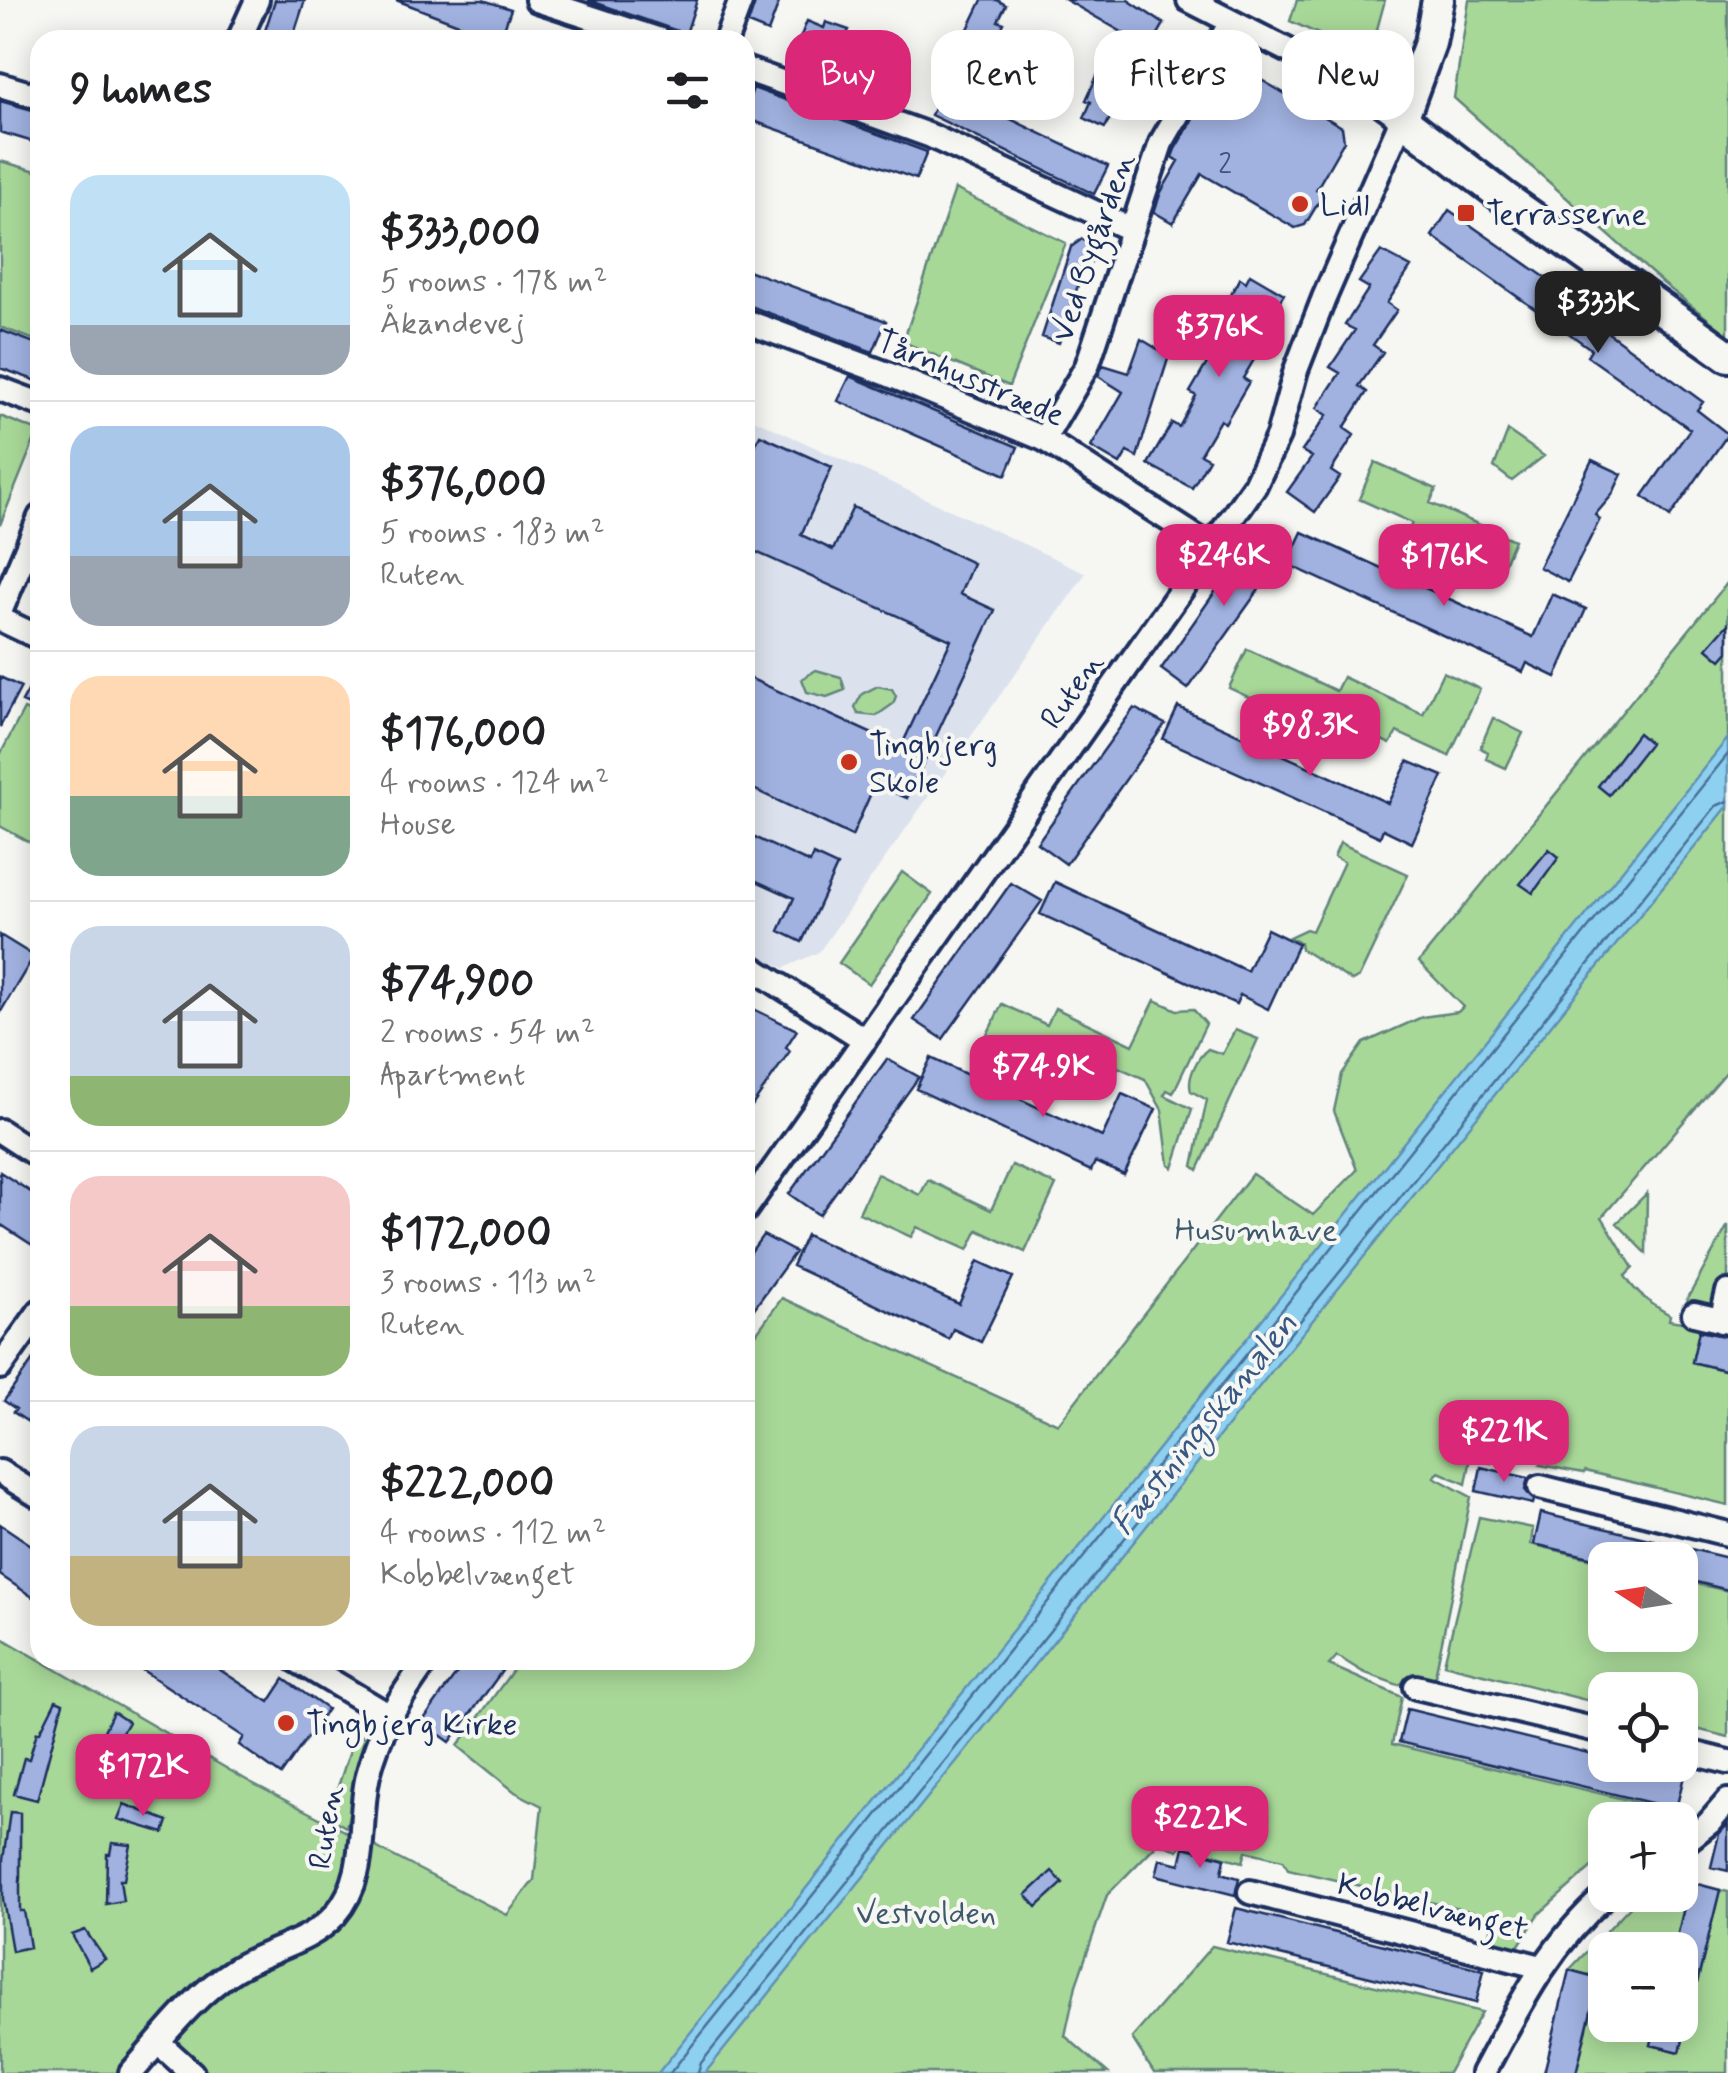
<!DOCTYPE html>
<meta charset="utf-8">
<style>
body{margin:0;font-family:Mynerve,sans-serif;background:#f2f2f2;color:#202124;height:100vh;display:flex;flex-direction:column;font-size:38px;white-space:nowrap}
*{box-sizing:border-box;margin:0}
p{font-size:32px;color:#757577}
.icon{flex:none;width:55px;height:55px;fill:none;stroke:currentColor;stroke-width:2;stroke-linecap:round;stroke-linejoin:round}
.map{position:relative;flex:1;overflow:hidden}
.drawer{position:absolute;left:30px;top:30px;width:725px;height:1640px;display:flex;flex-direction:column;background:#fff;border-radius:30px;box-shadow:0 5px 25px #0003}
.drawer>*{flex:none}
.guide{position:absolute;left:785px;top:30px;width:792px;height:90px;display:flex;gap:20px}
.needle{width:65px;rotate:282deg}
.tools{position:absolute;left:1588px;top:1542px;display:grid;gap:20px}
.tools a{display:grid;place-items:center;width:110px;height:110px;border-radius:20px;background:#fff;box-shadow:0 5px 25px #0003;font-size:50px}
.price{position:absolute;translate:-50% -85px;padding:0 22px;border-radius:20px;background:#db2777;color:#fff;font-size:32px;line-height:65px;filter:drop-shadow(0 2px 5px #0008)}
.price::after{content:'';position:absolute;left:50%;top:60px;width:30px;height:22px;margin-left:-15px;background:inherit;clip-path:polygon(0 0,100% 0,50% 100%)}
.price.current{background:#222;color:#fff}
ul{padding:0;list-style:none}
li{display:flex;align-items:center;gap:30px;height:250px;padding:0 40px}
li+li{border-top:2px solid #e0e0e0}
li span{display:grid;place-items:center;flex:none;width:280px;height:200px;border-radius:30px;color:#555}
li>.icon{margin-inline-start:auto}
span .icon{width:120px;height:120px;fill:#fffc;stroke-width:1}
li b{font-size:42px}
h2{display:flex;justify-content:space-between;align-items:center;height:120px;padding:0 40px;font-size:42px}
.pill{padding:0 35px;border-radius:30px;background:#fff;box-shadow:0 5px 25px #0003;font-size:35px;line-height:90px}
.pill.current{background:#db2777;color:#fff}
.map>svg:first-child{display:block}
.built{fill:#dce2ed}
.green{fill:#a8d898;stroke:#62847b;stroke-width:2.5}
.water{fill:#8ed0ef;stroke:#6090b5;stroke-width:2.5}
.lines{fill:none;stroke-linecap:round;stroke-linejoin:round}
.shore{stroke:#496f98;stroke-width:2.5}
.building{fill:#a1b2e1;stroke:#1b2f5e;stroke-width:2.5}
.street-casing{stroke:#1b2f5e;stroke-width:30}
.secondary-casing{stroke:#1b2f5e;stroke-width:38}
.street{stroke:#f6f6f2;stroke-width:22}
.secondary{stroke:#f6f6f2;stroke-width:30}
.poi-dot{fill:#c8321e;stroke:#f6f6f2;stroke-width:4}
.labels{text-anchor:middle;stroke-width:8;stroke-linejoin:round;paint-order:stroke}
.number-label{font-size:28px;fill:#3c507f}
.poi-label{font-size:32px;fill:#1b2f5e;stroke:#f6f6f2;text-anchor:start}
.street-label{font-size:32px;fill:#1b2f5e;stroke:#f6f6f2}
.park-label{font-size:32px;fill:#3e596c;stroke:#f6f6f2}
.water-label{font-size:35px;font-style:italic;fill:#385782;stroke:#f6f6f2}
</style>
<div class="map">
<svg width="1728" height="2073" viewBox="0 0 1728 2073">
<rect width="100%" height="100%" fill="#f6f6f2"/>
<filter id="ink" filterUnits="userSpaceOnUse"><feTurbulence type="fractalNoise" baseFrequency=".01" numOctaves="2"/><feDisplacementMap in="SourceGraphic" scale="20" xChannelSelector="R" yChannelSelector="G"/><feConvolveMatrix kernelMatrix="1 2 1 2 8 2 1 2 1" color-interpolation-filters="sRGB"/></filter>
<g filter="url(#ink)">
<path class="built" d="M745,415L1086,573L819,952L784,968L745,950Z"/>
<path class="green" d="M1297,0H1385L1373,44L1360,53L1290,21Z
M1469,0H1728V335L1664,284L1454,98Z
M0,161L40,172V342L0,327Z
M955,189L1066,243L1009,386L903,342Z
M0,416L38,431L0,525Z
M1508,431L1544,456L1512,481L1494,467Z
M1375,462L1436,489L1430,503L1514,540L1497,580L1405,539L1412,523L1359,499Z
M1728,582V1070L1602,1217L1633,1268L1625,1276C1637,1295 1651,1304 1670,1315L1669,1320L1701,1325L1692,1362L1728,1371V1505L1585,1471L1584,1473L1540,1465L1544,1447L1497,1439L1491,1463L1471,1458L1466,1484L1439,1472L1434,1477L1471,1497L1433,1686L1410,1679L1398,1685L1363,1672L1337,1656L1329,1665L1402,1697L1392,1744L1674,1811L1660,1820H1605V1855L1539,1914L1517,1948L1488,1942L1494,1917L1288,1869L1283,1860L1246,1851L1243,1862L1181,1845L1178,1850L1158,1843L1107,1895L1076,1985L1065,2036L1108,2073H203L158,2033L120,2073H0V1637L250,1782L507,1915L534,1880L542,1806L515,1792L458,1746L520,1660H745V1349L782,1298L1058,1424L1252,1174L1313,1215L1357,1170L1334,1111L1342,1074L1364,1043L1422,1017L1458,1012L1463,1007L1419,962Z
M1247,649L1336,691L1343,677L1423,714L1443,672L1480,689L1449,756L1397,732L1390,744L1320,711L1312,727L1229,688Z
M816,670L841,677L845,690L827,697L807,692L802,679Z
M878,686L892,689L896,696L893,704L876,716L858,714L855,707L862,694Z
M24,709L40,716V848L0,826V755Z
M1493,718L1523,733L1506,768L1486,759L1488,752L1480,748Z
M1340,843L1408,874L1359,977L1352,981L1301,949L1300,943L1289,937L1306,929L1312,931L1344,862L1334,857Z
M902,872L932,894L869,984L839,963Z
M1155,1000L1177,1010L1193,1009L1206,1024L1173,1093L1167,1090L1164,1095L1192,1109L1173,1168L1169,1165L1162,1110L1145,1079L1118,1067L1109,1084L1038,1050L1032,1061L985,1039L1002,1004L1047,1025L1055,1008L1133,1045Z
M1235,1030L1258,1039L1198,1170L1193,1166L1207,1100L1191,1091C1187,1078 1197,1057 1208,1049L1222,1054Z
M1012,1165L1056,1185L1025,1252L978,1230L968,1250L917,1227L911,1237L859,1213L877,1174L920,1195L928,1180L991,1210Z
M1647,1193L1646,1253L1617,1223Z
M1728,1225V1275L1718,1314L1684,1305Z
M1479,1517L1533,1528L1531,1544L1605,1562V1635H1680V1580L1728,1591V1737L1680,1725V1690H1605V1705L1444,1664Z
M356,1732L368,1740L346,1827L328,1817Z
M1680,1878L1690,1882L1674,1950H1605V2025H1656L1651,2045L1680,2052L1720,1890L1728,1892V2073H1576L1599,1978L1569,1970L1641,1895H1680Z
M1212,1946L1482,2012L1448,2073H1154L1132,2038Z"/>
<path class="water" d="M1728,738V806L705,2073H658Z"/>
<g class="lines">
<path class="shore" d="M670,2073L1728,754
M698,2073L701,2063L1716,806L1728,801"/>
</g>
<path class="building" d="M275,0H305L292,40H262Z
M396,0H483L511,9L500,40Z
M588,0H697L686,34Z
M756,0H780L768,32L748,24Z
M982,0H997L1006,5L998,21L1004,23L997,38L987,60L981,57L975,68L954,58Z
M1066,0H1128L1164,24L1150,48Z
M807,21L824,28L826,22L849,30L846,36L860,41L852,63L798,43Z
M1227,60L1342,127L1344,141L1316,190L1323,195L1305,225L1295,228L1202,174L1173,223L1154,212L1161,192L1179,161L1172,157L1175,149Z
M1110,65L1131,75L1105,128L1084,118L1091,102L1086,100L1097,76L1103,79Z
M944,87L1108,166L1094,194L931,115Z
M753,88L927,152L916,179L745,118V102L748,103Z
M0,101L40,112V144L0,132Z
M1449,210L1589,308L1584,315L1703,402L1697,410L1728,434L1670,517L1643,496L1690,429L1587,356L1591,349L1432,236Z
M1082,239L1097,244L1091,262L1086,261L1059,343L1042,337L1071,247Z
M1381,251L1411,267L1387,303L1397,310L1373,345L1383,352L1359,386L1367,392L1344,428L1354,435L1331,471L1340,477L1315,512L1287,492L1312,457L1302,451L1327,415L1317,408L1340,373L1330,367L1355,330L1345,325L1369,288L1359,282Z
M745,269L886,321L873,352L745,304Z
M1250,274L1284,294L1260,334L1267,338L1243,378L1249,382L1225,423L1220,420L1200,454L1209,459L1192,488L1148,464L1172,423L1179,427L1196,396L1190,392L1213,353L1207,349L1227,316L1220,312L1240,278L1246,282Z
M0,330L40,345V382L0,368Z
M1141,339L1169,356L1137,457L1127,452L1120,464L1091,447L1123,392L1098,376L1103,365L1129,373Z
M850,376L1018,447L1006,475L838,401Z
M760,435L832,467L801,535L833,550L853,507L973,563L960,594L995,610L907,798L875,784L852,836L745,785V676L901,747L951,640L745,547V466Z
M1592,460L1622,474L1612,495L1595,515L1600,519L1568,582L1539,567Z
M1257,532L1288,549L1188,689L1161,669Z
M1302,532L1533,637L1552,594L1586,609L1556,677L1527,663L1523,672L1287,564Z
M1728,624V652L1721,660L1707,648Z
M40,669V710L22,702Z
M0,677L21,687L0,727Z
M1178,707L1388,803L1408,761L1443,776L1412,843L1383,829L1380,837L1163,739Z
M1134,708L1165,724L1066,864L1037,843Z
M1638,733L1650,743L1609,795L1598,786Z
M745,833L810,863L813,855L837,866L802,942L779,931L794,898L745,876Z
M1549,849L1559,857L1533,893L1520,884Z
M1055,882L1247,971L1267,929L1298,944L1268,1009L1240,995L1236,1004L1040,914Z
M1011,883L1042,901L943,1039L914,1020Z
M0,935L34,956L0,1013Z
M745,1005L797,1030L786,1047L790,1051L745,1116Z
M931,1058L1102,1137L1122,1094L1156,1109L1124,1175L1095,1162L1091,1171L916,1089Z
M887,1059L919,1077L819,1215L789,1194Z
M0,1172L40,1198V1250L0,1224Z
M763,1235L795,1252L745,1321V1260Z
M806,1235L959,1304L978,1261L1013,1277L981,1342L953,1329L949,1339L792,1266Z
M1699,1331L1728,1337V1371L1692,1362Z
M40,1350V1430L13,1412L16,1409L4,1401Z
M1481,1467L1528,1478L1525,1490L1534,1500L1533,1504L1476,1491Z
M1541,1513L1728,1558V1590L1680,1578V1560H1603L1534,1544Z
M0,1524L40,1551V1602L0,1575Z
M127,1660H205L269,1702L284,1679L327,1709L281,1775L239,1745L244,1737Z
M466,1660H510L450,1742L422,1722Z
M56,1700L63,1703L37,1800L14,1794L24,1758L29,1759L37,1732H40Z
M1407,1709L1605,1757V1765H1638L1684,1776L1676,1809L1399,1742Z
M113,1712L128,1722L107,1758L94,1752Z
M124,1804L168,1821L164,1833L118,1819Z
M10,1812L20,1813V1911H24L30,1947L12,1951L3,1899V1860Z
M1728,1824V1871L1711,1867L1719,1834Z
M112,1843L131,1845L124,1880H120L123,1901L106,1904L107,1854H110Z
M1184,1847L1225,1858L1222,1873L1239,1878L1235,1895L1156,1875L1160,1859L1180,1864Z
M1052,1871L1063,1883L1037,1907L1026,1895Z
M1690,1882L1720,1890L1680,2052L1651,2045L1656,2025H1680V1950H1674Z
M1236,1908L1484,1970L1476,2003L1227,1942Z
M85,1930L105,1959L90,1968L72,1935Z
M1569,1970L1599,1978L1576,2073H1544Z"/>
<g class="lines">
<g class="street-casing">
<path id="street" d="M537,0L660,40
M239,40L257,0
M726,40L741,0
M745,69L931,136L1130,229
M0,85L40,97
M745,321L885,373L1044,439L1211,547
M0,389L40,404
M1044,439L1087,366L1161,143L1230,24
M0,612L40,517
M0,619L40,638
M745,963L865,1040
M0,1131L40,1157
M745,1210L1255,485L1278,436L1296,370L1324,298L1402,119L1354,84L1189,0
M1694,1314L1728,1322
M1721,1321L1728,1292
M0,1367L40,1311
M0,1472L40,1497
M1540,1487L1728,1534
M296,1660L388,1715
M1416,1687L1605,1732
M1680,1750L1728,1762
M1680,1846L1709,1823L1728,1801
M1250,1892L1541,1967
M159,2043L192,2073
M131,2073C163,2037 193,1996 234,1970C266,1950 309,1944 335,1915C370,1875 357,1822 368,1775C381,1725 398,1701 427,1660
M1483,2073C1519,2006 1548,1946 1606,1895"/>
</g>
<g class="secondary-casing">
<path id="secondary" d="M1438,0L1430,43L1402,119L1505,198L1728,356"/>
</g>
<use href="#street" class="street"/>
<use href="#secondary" class="secondary"/>
</g>
</g>
<g class="poi-dot">
<circle cx="1300" cy="204" r="10"/>
<rect x="1456" y="203" width="20" height="20" rx="5"/>
<circle cx="849" cy="762" r="10"/>
<circle cx="286" cy="1723" r="10"/>
</g>
<g class="labels">
<g class="number-label">
<text x="1225" y="173">2</text>
</g>
<g class="poi-label">
<text x="1320" y="215">Lidl</text>
<text x="1486" y="224">Terrasserne</text>
<text x="869" y="755">Tingbjerg<tspan x="869" dy="37">Skole</tspan></text>
<text x="306" y="1734">Tingbjerg Kirke</text>
</g>
<g class="street-label">
<text transform="translate(1092 247) rotate(-71)" y="11">Ved Bygården</text>
<text transform="translate(971 377) rotate(23)" y="11">Tårnhusstræde</text>
<text transform="translate(1071 690) rotate(-55)" y="11">Ruten</text>
<text transform="translate(325 1827) rotate(-81)" y="11">Ruten</text>
<text transform="translate(1433 1906) rotate(14)" y="11">Kobbelvænget</text>
</g>
<g class="park-label">
<text x="1256" y="1240">Husumhave</text>
<text x="926" y="1923">Vestvolden</text>
</g>
<g class="water-label">
<text transform="translate(1203 1423) rotate(-51)" y="12">Fæstningskanalen</text>
</g>
</g>
</svg>
<div class="tools">
<a><svg class="needle" viewBox="-14 -14 28 28"><path d="M0-13l5 13h-10z" fill="#e53935"/><path d="M0 13l5-13h-10z" fill="#757577"/></svg></a>
<a><svg class="icon" aria-label="locate" viewBox="0 0 24 24"><circle cx="12" cy="12" r="6"/><path d="M12 2v4M12 18v4M2 12h4M18 12h4"/></svg></a>
<a>+</a>
<a>−</a>
</div>
<b class="price current" style="left:1598px;top:356px">$333K</b>
<b class="price" style="left:1219px;top:380px">$376K</b>
<b class="price" style="left:1224px;top:609px">$246K</b>
<b class="price" style="left:1444px;top:609px">$176K</b>
<b class="price" style="left:1310px;top:779px">$98.3K</b>
<b class="price" style="left:1043px;top:1120px">$74.9K</b>
<b class="price" style="left:1504px;top:1485px">$221K</b>
<b class="price" style="left:143px;top:1819px">$172K</b>
<b class="price" style="left:1200px;top:1871px">$222K</b>
<div class="guide">
<a class="pill current">Buy</a>
<a class="pill">Rent</a>
<a class="pill">Filters</a>
<a class="pill">New</a>
</div>
<section class="drawer">
<h2>9 homes<svg class="icon" aria-label="filters" viewBox="0 0 24 24"><path d="M4 7h16M4 17h16"/><circle cx="9" cy="7" r="2"/><circle cx="15" cy="17" r="2"/></svg></h2>
<ul>
<li><span style="background:linear-gradient(#bfe0f5 75%,#9aa5b1 0)"><svg class="icon" aria-label="home" viewBox="0 0 24 24"><path d="M3 11l9-7 9 7M6 9v11h12V9"/></svg></span><div><b>$333,000</b><p>5 rooms · 178 m²</p><p>Åkandevej</p></div></li>
<li><span style="background:linear-gradient(#a9c7e8 65%,#9aa5b1 0)"><svg class="icon" aria-label="home" viewBox="0 0 24 24"><path d="M3 11l9-7 9 7M6 9v11h12V9"/></svg></span><div><b>$376,000</b><p>5 rooms · 183 m²</p><p>Ruten</p></div></li>
<li><span style="background:linear-gradient(#ffd9b3 60%,#7fa58c 0)"><svg class="icon" aria-label="home" viewBox="0 0 24 24"><path d="M3 11l9-7 9 7M6 9v11h12V9"/></svg></span><div><b>$176,000</b><p>4 rooms · 124 m²</p><p>House</p></div></li>
<li><span style="background:linear-gradient(#c9d6e8 75%,#8fb573 0)"><svg class="icon" aria-label="home" viewBox="0 0 24 24"><path d="M3 11l9-7 9 7M6 9v11h12V9"/></svg></span><div><b>$74,900</b><p>2 rooms · 54 m²</p><p>Apartment</p></div></li>
<li><span style="background:linear-gradient(#f6c9c9 65%,#8fb573 0)"><svg class="icon" aria-label="home" viewBox="0 0 24 24"><path d="M3 11l9-7 9 7M6 9v11h12V9"/></svg></span><div><b>$172,000</b><p>3 rooms · 113 m²</p><p>Ruten</p></div></li>
<li><span style="background:linear-gradient(#c9d6e8 65%,#c2b280 0)"><svg class="icon" aria-label="home" viewBox="0 0 24 24"><path d="M3 11l9-7 9 7M6 9v11h12V9"/></svg></span><div><b>$222,000</b><p>4 rooms · 112 m²</p><p>Kobbelvænget</p></div></li>
</ul>
</section>
</div>
